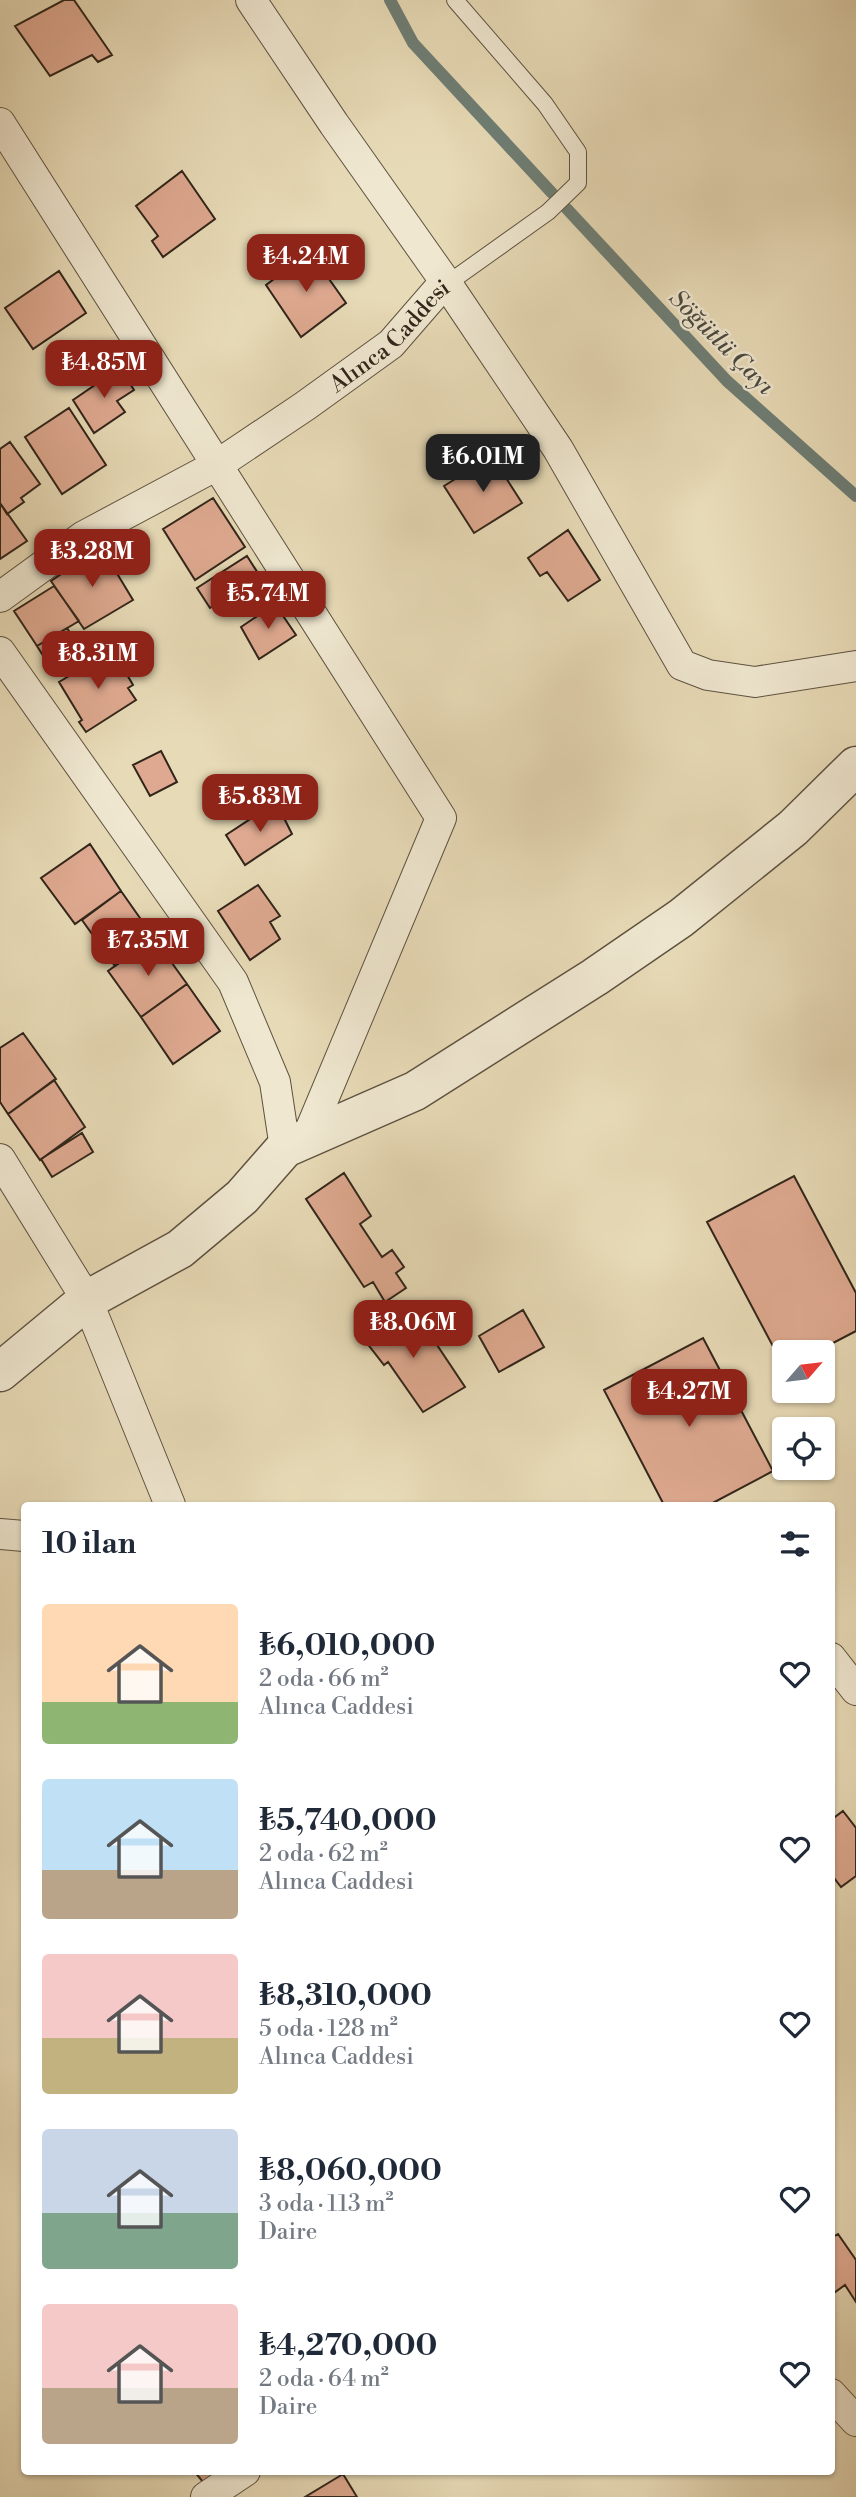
<!DOCTYPE html>
<html lang="tr">
<meta charset="utf-8">
<style>
body{margin:0;font-family:"Libre Bodoni",serif;background:#f2f2f3;color:#1f2937;height:100vh;display:flex;flex-direction:column;font-size:26px;white-space:nowrap}
*{box-sizing:border-box;margin:0}
p{font-size:23px;color:#747a83}
.icon{flex:none;width:38px;height:38px;fill:none;stroke:currentColor;stroke-width:2;stroke-linecap:round;stroke-linejoin:round}
.map{position:relative;flex:1;overflow:hidden}
.panel{position:absolute;left:21px;top:1502px;width:814px;height:973px;display:flex;flex-direction:column;background:#fff;border-radius:7px;box-shadow:0 2px 5px #0004}
.panel>*{flex:none}
.needle{width:46px;rotate:62deg}
.fabs{position:absolute;left:772px;top:1340px;display:grid;gap:14px}
.fabs a{display:grid;place-items:center;width:63px;height:63px;border-radius:7px;background:#fff;box-shadow:0 2px 5px #0004;font-size:35px}
.price{position:absolute;translate:-50% -60px;padding:0 16px;border-radius:14px;background:#8f2418;color:#fff;font-size:23px;line-height:46px;filter:drop-shadow(0 2px 4px #0008)}
.price::after{content:'';position:absolute;left:50%;top:42px;width:21px;height:16px;margin-left:-10px;background:inherit;clip-path:polygon(0 0,100% 0,50% 100%)}
.price.active{background:#222;color:#fff}
ul{padding:0;list-style:none}
li{display:flex;align-items:center;gap:21px;height:175px;padding:0 21px}
li span{display:grid;place-items:center;flex:none;width:196px;height:140px;border-radius:7px;color:#555}
li>.icon{margin-inline-start:auto}
span .icon{width:84px;height:84px;fill:#fffc;stroke-width:1}
li b{font-size:30px}
h2{display:flex;justify-content:space-between;align-items:center;height:84px;padding:0 21px;font-size:30px}
.map>svg:first-child{display:block}
.lines{fill:none;stroke-linecap:round;stroke-linejoin:round}
.stream{stroke:#6e7e75;stroke-width:12}
.building{fill:#dea990;stroke:#31251a;stroke-width:2}
.service-casing{stroke:#5e5241;stroke-width:18}
.minor-casing{stroke:#5e5241;stroke-width:32}
.tertiary-casing{stroke:#5e5241;stroke-width:41}
.service{stroke:#efe7d0;stroke-width:16}
.minor{stroke:#efe7d0;stroke-width:30}
.tertiary{stroke:#efe7d0;stroke-width:38}
.labels{text-anchor:middle;stroke-width:5;stroke-linejoin:round;paint-order:stroke}
.street-label{font-size:23px;fill:#31251a;stroke:#efe7d0}
.water-label{font-size:24px;font-style:italic;fill:#4a4a40;stroke:#efe7d0}
</style>
<div class="map">
<svg width="856" height="2497" viewBox="0 0 856 2497">
<rect width="100%" height="100%" fill="#e7dab6"/>
<filter id="stains"><feTurbulence type="fractalNoise" baseFrequency=".00286" numOctaves="4"/><feColorMatrix values="0 0 0 0 .2 0 0 0 0 .09 0 0 0 0 .02 0 0 0 .5 -.17"/></filter>
<radialGradient id="worn" r=".72"><stop offset=".6" stop-color="#630" stop-opacity="0"/><stop offset="1" stop-color="#630" stop-opacity=".3"/></radialGradient>
<g class="lines">
<path class="stream" d="M390,0L413,43L552,193
M567,209L727,381L856,496"/>
</g>
<path class="building" d="M64,0H74L112,55L98,62L92,55L50,76L15,26Z
M182,171L215,219L163,257L152,241L158,236L136,206Z
M310,252L346,303L301,337L266,285Z
M59,271L86,313L33,349L5,308Z
M120,368L134,390L117,401L125,412L94,433L73,400Z
M69,408L106,465L62,494L25,437Z
M10,442L40,484L21,498L24,502L7,514L0,503V449Z
M492,456L522,503L474,533L444,486Z
M213,498L245,547L195,580L163,529Z
M0,503L27,541L0,559Z
M568,530L600,580L568,601L547,572L540,576L528,558Z
M101,547L133,600L84,629L51,581Z
M247,556L270,592L237,613L226,598L210,608L197,588Z
M54,586L79,621L37,646L14,611Z
M275,604L296,635L259,659L241,627Z
M67,628L80,649L51,668L37,646Z
M108,653L118,671L123,668L133,685L128,688L136,700L86,732L79,722L82,720L59,682Z
M161,751L177,782L150,796L133,765Z
M276,802L292,834L245,865L226,835Z
M90,844L121,891L75,924L41,878Z
M258,885L280,916L270,922L280,939L250,960L218,911Z
M121,891L154,938L115,966L82,920Z
M154,938L187,984L141,1017L108,971Z
M187,984L220,1031L173,1064L141,1017Z
M23,1033L56,1079L8,1114L0,1102V1048Z
M54,1080L85,1127L40,1160L8,1114Z
M82,1133L93,1152L52,1177L41,1159Z
M344,1173L371,1216L360,1224L382,1257L392,1250L404,1267L396,1273L406,1288L385,1302L373,1282L364,1287L306,1199Z
M794,1176L856,1293V1331L814,1353H784V1367L707,1222Z
M523,1310L544,1347L499,1372L479,1336Z
M383,1311L397,1333L419,1318L465,1387L423,1412L388,1362L384,1365L356,1329Z
M703,1338L773,1471L709,1505H664L604,1390Z
M843,1811L856,1828V1876L841,1887L831,1874V1820Z
M838,2234L856,2260V2302L845,2285L831,2295V2238Z
M194,2471H230L207,2487Z
M343,2474L357,2497H305Z"/>
<g class="lines">
<g class="service-casing">
<path id="service" d="M447,284L548,212L578,183V152L545,104L455,0"/>
</g>
<g class="minor-casing">
<g id="minor">
<path d="M251,0L334,124L447,284L558,449L682,665L708,675L755,682L856,666"/>
<path d="M0,123L441,818L309,1133L285,1148L275,1082L233,982L0,652"/>
<path id="s1" d="M0,597L84,536L217,465L305,406L391,344L437,291L447,284"/>
<path d="M0,1159L87,1300L170,1505"/>
<path d="M0,1534L24,1536"/>
<path d="M831,1658L856,1690"/>
<path d="M831,2394L856,2421"/>
<path d="M206,2497L245,2471"/>
</g>
</g>
<g class="tertiary-casing">
<path id="tertiary" d="M0,1372L87,1300L180,1249L242,1197L285,1148L415,1091L595,977L681,918L793,828L856,766"/>
</g>
<use href="#service" class="service"/>
<use href="#minor" class="minor"/>
<use href="#tertiary" class="tertiary"/>
</g>
<g class="labels">
<g class="street-label">
<text dy="8" stroke="none"><textPath href="#s1" startOffset="471">Alınca Caddesi</textPath></text>
</g>
<g class="water-label">
<text transform="translate(722 342) rotate(45)" y="8">Söğütlü Çayı</text>
</g>
</g>
<rect width="100%" height="100%" filter="url(#stains)"/>
<rect width="100%" height="100%" fill="url(#worn)"/>
</svg>
<div class="fabs">
<a><svg class="needle" viewBox="-14 -14 28 28"><path d="M0-13l5 13h-10z" fill="#e53935"/><path d="M0 13l5-13h-10z" fill="#747a83"/></svg></a>
<a><svg class="icon" aria-label="locate" viewBox="0 0 24 24"><circle cx="12" cy="12" r="6"/><path d="M12 2v4M12 18v4M2 12h4M18 12h4"/></svg></a>
</div>
<b class="price" style="left:306px;top:294px">₺4.24M</b>
<b class="price" style="left:104px;top:400px">₺4.85M</b>
<b class="price active" style="left:483px;top:494px">₺6.01M</b>
<b class="price" style="left:92px;top:589px">₺3.28M</b>
<b class="price" style="left:268px;top:631px">₺5.74M</b>
<b class="price" style="left:98px;top:691px">₺8.31M</b>
<b class="price" style="left:260px;top:834px">₺5.83M</b>
<b class="price" style="left:148px;top:978px">₺7.35M</b>
<b class="price" style="left:413px;top:1360px">₺8.06M</b>
<b class="price" style="left:689px;top:1429px">₺4.27M</b>
<section class="panel">
<h2>10 ilan<svg class="icon" aria-label="filters" viewBox="0 0 24 24"><path d="M4 7h16M4 17h16"/><circle cx="9" cy="7" r="2"/><circle cx="15" cy="17" r="2"/></svg></h2>
<ul>
<li><span style="background:linear-gradient(#ffd9b3 70%,#8fb573 0)"><svg class="icon" aria-label="home" viewBox="0 0 24 24"><path d="M3 11l9-7 9 7M6 9v11h12V9"/></svg></span><div><b>₺6,010,000</b><p>2 oda · 66 m²</p><p>Alınca Caddesi</p></div><svg class="icon" aria-label="heart" viewBox="0 0 24 24"><path d="M12 20l-8-8c-3-5 5-10 8-4 3-6 11-1 8 4z"/></svg></li>
<li><span style="background:linear-gradient(#bfe0f5 65%,#b9a48a 0)"><svg class="icon" aria-label="home" viewBox="0 0 24 24"><path d="M3 11l9-7 9 7M6 9v11h12V9"/></svg></span><div><b>₺5,740,000</b><p>2 oda · 62 m²</p><p>Alınca Caddesi</p></div><svg class="icon" aria-label="heart" viewBox="0 0 24 24"><path d="M12 20l-8-8c-3-5 5-10 8-4 3-6 11-1 8 4z"/></svg></li>
<li><span style="background:linear-gradient(#f6c9c9 60%,#c2b280 0)"><svg class="icon" aria-label="home" viewBox="0 0 24 24"><path d="M3 11l9-7 9 7M6 9v11h12V9"/></svg></span><div><b>₺8,310,000</b><p>5 oda · 128 m²</p><p>Alınca Caddesi</p></div><svg class="icon" aria-label="heart" viewBox="0 0 24 24"><path d="M12 20l-8-8c-3-5 5-10 8-4 3-6 11-1 8 4z"/></svg></li>
<li><span style="background:linear-gradient(#c9d6e8 60%,#7fa58c 0)"><svg class="icon" aria-label="home" viewBox="0 0 24 24"><path d="M3 11l9-7 9 7M6 9v11h12V9"/></svg></span><div><b>₺8,060,000</b><p>3 oda · 113 m²</p><p>Daire</p></div><svg class="icon" aria-label="heart" viewBox="0 0 24 24"><path d="M12 20l-8-8c-3-5 5-10 8-4 3-6 11-1 8 4z"/></svg></li>
<li><span style="background:linear-gradient(#f6c9c9 60%,#b9a48a 0)"><svg class="icon" aria-label="home" viewBox="0 0 24 24"><path d="M3 11l9-7 9 7M6 9v11h12V9"/></svg></span><div><b>₺4,270,000</b><p>2 oda · 64 m²</p><p>Daire</p></div><svg class="icon" aria-label="heart" viewBox="0 0 24 24"><path d="M12 20l-8-8c-3-5 5-10 8-4 3-6 11-1 8 4z"/></svg></li>
</ul>
</section>
</div>
